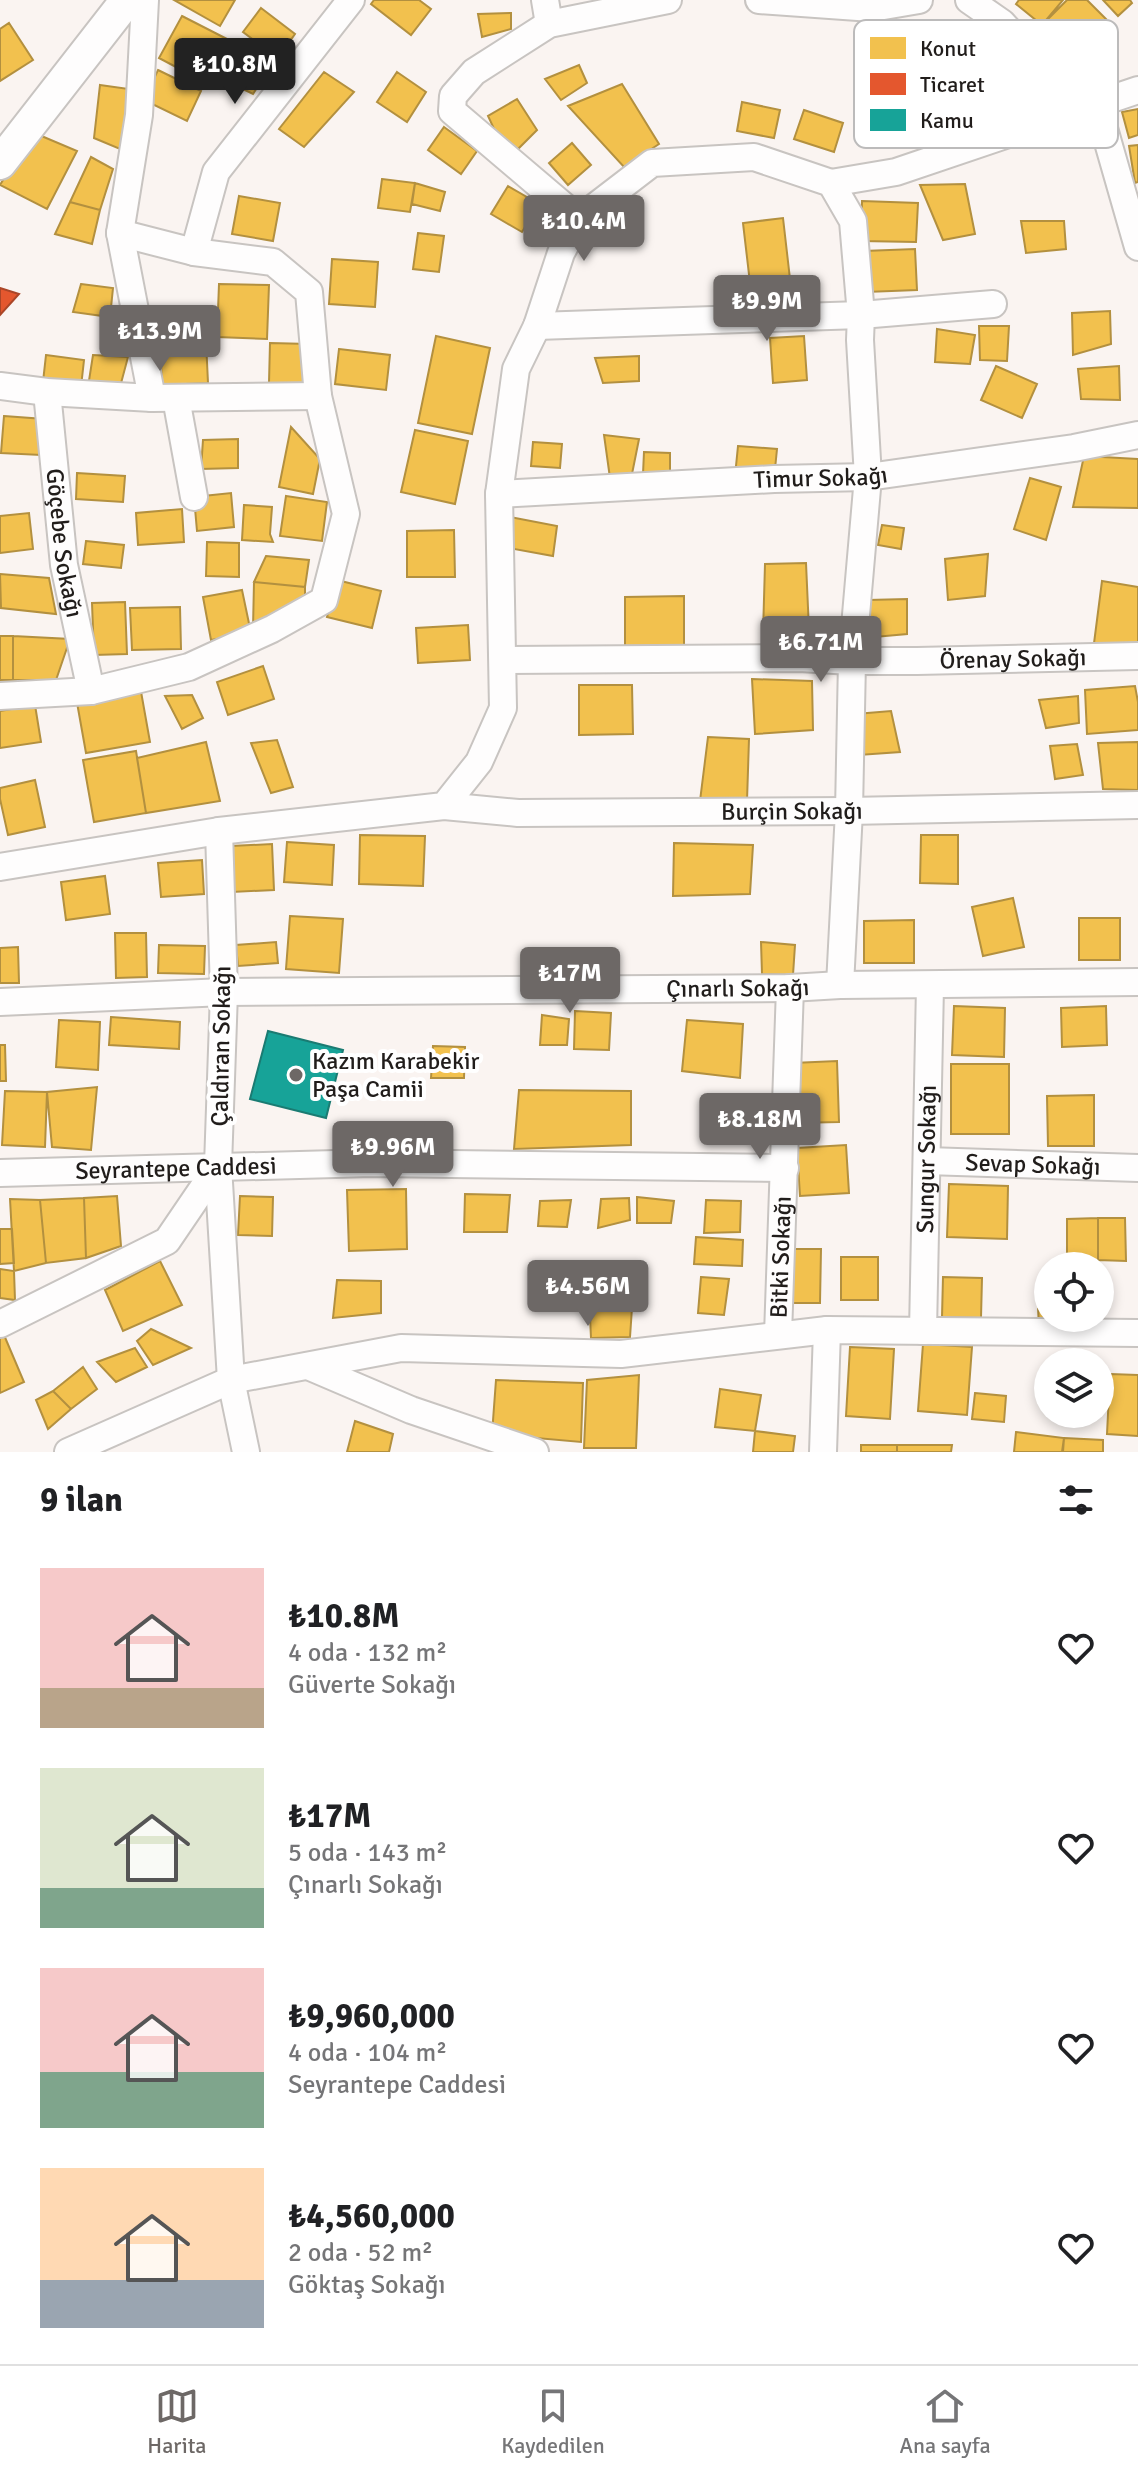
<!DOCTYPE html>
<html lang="tr">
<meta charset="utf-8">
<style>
body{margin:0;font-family:Signika,sans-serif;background:#f2f2f2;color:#202124;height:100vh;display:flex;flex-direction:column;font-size:30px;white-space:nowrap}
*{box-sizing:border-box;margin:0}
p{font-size:26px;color:#757577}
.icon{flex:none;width:44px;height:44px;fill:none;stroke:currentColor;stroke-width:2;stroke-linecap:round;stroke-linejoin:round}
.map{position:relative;height:1452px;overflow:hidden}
.drawer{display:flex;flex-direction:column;background:#fff;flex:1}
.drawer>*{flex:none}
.buttons{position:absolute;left:1034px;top:1252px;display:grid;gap:16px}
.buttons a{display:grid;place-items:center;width:80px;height:80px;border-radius:50%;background:#fff;box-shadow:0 4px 12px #0003;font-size:40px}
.price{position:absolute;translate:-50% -68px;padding:0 18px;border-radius:8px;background:#6d6866;color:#fff;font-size:26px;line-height:52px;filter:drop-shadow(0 2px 4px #0008)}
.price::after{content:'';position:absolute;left:50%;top:48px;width:24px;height:18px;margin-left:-12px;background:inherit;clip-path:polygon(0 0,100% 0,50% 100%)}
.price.on{background:#222;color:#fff}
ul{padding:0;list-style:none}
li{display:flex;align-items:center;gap:24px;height:200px;padding:0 40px}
li span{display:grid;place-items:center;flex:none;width:224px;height:160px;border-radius:0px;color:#555}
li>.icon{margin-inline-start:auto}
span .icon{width:96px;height:96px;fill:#fffc;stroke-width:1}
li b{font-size:34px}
h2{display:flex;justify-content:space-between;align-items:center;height:96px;padding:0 40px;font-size:34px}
.tab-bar{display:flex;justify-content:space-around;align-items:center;height:112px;border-top:2px solid #e0e0e0;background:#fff;font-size:22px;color:#757577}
.tab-bar a{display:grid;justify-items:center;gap:4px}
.tab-bar .on{color:#6d6866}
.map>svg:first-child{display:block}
.homes{fill:#f2c14e;stroke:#b3903f;stroke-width:2}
.shops{fill:#e4572e;stroke:#aa4628;stroke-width:2}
.public{fill:#17a398;stroke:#1a7b72;stroke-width:2}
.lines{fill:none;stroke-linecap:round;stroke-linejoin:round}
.minor-casing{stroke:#c8c4c1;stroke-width:30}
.tertiary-casing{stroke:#c8c4c1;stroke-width:36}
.minor{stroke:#fefdfd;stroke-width:26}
.tertiary{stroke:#fefdfd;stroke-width:32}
.poi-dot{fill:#6d6866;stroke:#fff;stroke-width:3}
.labels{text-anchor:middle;stroke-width:8;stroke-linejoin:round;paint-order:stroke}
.street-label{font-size:24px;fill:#211d1b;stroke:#fff}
.poi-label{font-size:24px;fill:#211d1b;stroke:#fff;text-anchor:start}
.key{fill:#fff;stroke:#bcbbbb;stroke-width:2}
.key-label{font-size:22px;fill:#211d1b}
</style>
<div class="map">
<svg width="1138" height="1452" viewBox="0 0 1138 1452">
<rect width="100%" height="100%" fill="#faf4f1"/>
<path class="homes" d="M174,0H235L220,26Z
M374,0H419L431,9L411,35L371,4Z
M1019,0H1063L1042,25L1016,4Z
M1067,0H1087L1106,19L1071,54L1042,25Z
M1103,0H1130L1132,3L1118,16Z
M261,8L295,34L278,58L243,32Z
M511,13V29L482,37L478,14Z
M182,16L227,39L204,82L159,58Z
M9,23L33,60L0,81V29Z
M234,54L269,69L253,94L218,77Z
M579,65L587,83L561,100L545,79Z
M158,70L201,91L187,121L144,100Z
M324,72L354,92L304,147L279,129Z
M397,72L426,92L407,122L377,102Z
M622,84L659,144L624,167L568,106Z
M100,85L136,90L120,149L94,138Z
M517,99L537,130L508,159L488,116Z
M742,102L780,110L774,138L737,131Z
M1138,109V135L1129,138L1122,112Z
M804,110L843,123L834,152L794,139Z
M444,127L477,151L461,174L428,150Z
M32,132L77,151L47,209L0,185Z
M572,143L591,165L568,185L549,163Z
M1138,145V182L1135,183L1129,146Z
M91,157L113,169L100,210L70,202Z
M382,179L415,183L410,212L378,208Z
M415,183L445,192L440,211L412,204Z
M965,184L975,234L943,240L920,185Z
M508,186L539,204L522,232L491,214Z
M239,196L280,203L273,241L232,234Z
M862,201L918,203L916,242L861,241Z
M70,202L100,210L92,244L55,234Z
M783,218L790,279L750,283L743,223Z
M1021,221H1064L1066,249L1026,253Z
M418,233L444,236L439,272L413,269Z
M915,249L917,290L866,292L864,251Z
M332,259L378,262L375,307L329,304Z
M81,284L113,288L110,317L73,312Z
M219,284L269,285L267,339L217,337Z
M1110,311L1111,344L1073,355L1072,313Z
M979,326H1009L1007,361L980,360Z
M937,329L975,335L970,364L935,362Z
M436,336L490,348L472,434L418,423Z
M804,336L807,380L773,383L770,338Z
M206,341L208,383L162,385L160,343Z
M270,343L309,344L308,384L269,383Z
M339,349L390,355L386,390L335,384Z
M46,355L84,360L81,387L43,382Z
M93,355L128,357L120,387H88Z
M639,356V381L603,383L595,358Z
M996,366L1037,384L1022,418L981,400Z
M1119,366L1120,400L1081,399L1078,369Z
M4,416L44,419L41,455L1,453Z
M291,427L320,459L313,494L279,487Z
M415,430L468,441L455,504L401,492Z
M604,435L639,439L631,479L610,478Z
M238,439V468L201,469L203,440Z
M533,442L562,444L560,468L531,466Z
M738,446L777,449L774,479L735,476Z
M644,452L670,453V474H643Z
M1084,456L1138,459V508L1073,507Z
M77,473L125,476L123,502L76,499Z
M1030,478L1061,487L1046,540L1014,529Z
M231,493L234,527L197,531L194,497Z
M286,496L327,502L322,541L280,536Z
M244,505L272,507L270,534L273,542L242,540Z
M182,509L184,542L138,545L136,513Z
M29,513L33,549L0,553V516Z
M510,517L557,526L553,556L514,549Z
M882,525L904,528L901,549L878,545Z
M454,530L455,577H407V531Z
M86,541L124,545L121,568L83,564Z
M207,542L239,543V577L206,576Z
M988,554L985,596L948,600L945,559Z
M266,556L309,560L305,587L254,582Z
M806,563L809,630L763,634L765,564Z
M0,574L49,578L56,614L1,608Z
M337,580L381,591L372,628L327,617Z
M1102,581L1138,587V649L1093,651Z
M254,582L305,587V602L253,628Z
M242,590L251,633L211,640L203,597Z
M684,596V650H625V597Z
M907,599V634L864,638L868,600Z
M125,602L127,654L94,655L92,603Z
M180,607L181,649L132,650L130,608Z
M468,625L470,660L418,663L416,628Z
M0,636H13V680H0Z
M13,636L70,639L56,680H13Z
M263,666L274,699L228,715L217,682Z
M752,679L812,681L813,730L755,734Z
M579,685H632L633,734L579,735Z
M140,686L150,742L86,753L76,697Z
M1135,686L1138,702V730L1087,734L1085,690Z
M192,695L203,718L182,729L165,696Z
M1078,696L1079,723L1046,728L1039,700Z
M35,705L41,742L0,748V711Z
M891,711L900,752L859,755L856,714Z
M708,737L749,739L747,801H700Z
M277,740L293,787L271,793L251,743Z
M206,742L220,801L146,813L137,758Z
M1138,742V790L1103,789L1098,743Z
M1077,744L1083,775L1055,779L1050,746Z
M136,751L146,813L94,822L83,760Z
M35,780L45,827L8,835L0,799V788Z
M360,835L425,836L423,886L359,884Z
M921,835H958V884L920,883Z
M287,842L334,845L332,885L284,882Z
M674,843L753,845L750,894L673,896Z
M272,844L274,890L232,892L231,846Z
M202,860L204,894L161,897L158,863Z
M105,876L110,914L66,920L61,882Z
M1013,898L1024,947L983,956L972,907Z
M290,916L343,919L339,973L286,969Z
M1079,918H1120V960H1079Z
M914,920V963H864V921Z
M115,933H146L147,977L116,978Z
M276,942L278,963L238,966L236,945Z
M761,942L795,945L793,975L762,974Z
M159,945L205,946L204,974L158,973Z
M18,947L19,983H0V948Z
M954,1006L1005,1008L1004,1057L952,1055Z
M1106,1006L1107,1045L1062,1047L1061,1008Z
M575,1011L611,1013L609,1050L574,1049Z
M542,1015L569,1019L567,1045H540Z
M111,1017L180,1022L179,1049L109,1045Z
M59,1020L100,1022L98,1070L56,1067Z
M687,1020L743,1024L740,1078L682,1071Z
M0,1045H5L6,1081H0Z
M433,1046L465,1047L464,1078H431Z
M837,1061L839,1122L795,1123L793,1063Z
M951,1064H1009V1134H951Z
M97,1087L91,1150L52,1147L47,1092Z
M519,1090L631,1091V1145L514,1149Z
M5,1091L47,1092L45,1147L2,1145Z
M1094,1095V1146H1048L1047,1096Z
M846,1145L849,1193L800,1196L797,1148Z
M949,1184L1008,1186L1007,1239L947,1237Z
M406,1189L407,1249L349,1251L347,1190Z
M465,1194L510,1195L507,1232H464Z
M117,1196L121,1246L86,1258L84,1198Z
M240,1196L273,1197L272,1236L238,1235Z
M637,1197L674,1201L671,1223H637Z
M84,1198L86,1258L46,1263L40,1200Z
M629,1198L630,1220L598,1228L601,1199Z
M10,1199L40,1200L46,1263L14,1271Z
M571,1200L567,1227L538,1226L540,1201Z
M706,1200L741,1201L740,1232L704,1233Z
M1098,1218H1125L1126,1261L1098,1260Z
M1098,1218V1260L1067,1261V1219Z
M0,1229H12L14,1263L0,1264Z
M696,1237L743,1240L742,1266L694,1264Z
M791,1249H821L820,1303H790Z
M841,1257H878V1300H841Z
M160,1261L182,1305L123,1331L105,1290Z
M0,1269L14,1271L15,1300L0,1298Z
M701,1277L729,1279L724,1315L698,1313Z
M943,1277L982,1278L981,1318L942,1317Z
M337,1280L381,1281V1313L333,1318Z
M633,1293L630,1337L591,1338L589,1294Z
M1038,1307H1048V1318H1066V1329H1039Z
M151,1329L191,1348L153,1365L137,1341Z
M4,1335L24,1382L0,1393V1337Z
M923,1344L972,1347L967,1415L918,1411Z
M850,1347L894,1349L890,1419L846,1416Z
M135,1348L147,1367L116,1382L97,1362Z
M83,1367L97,1389L71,1409L53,1391Z
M1110,1374L1138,1375V1436L1107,1434Z
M639,1375L636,1448H584L587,1380Z
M496,1380L583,1383L581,1442L492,1434Z
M720,1389L761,1395L755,1431L715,1427Z
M53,1391L71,1409L48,1429L36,1400Z
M975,1393L1006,1396L1004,1422L972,1419Z
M355,1421L393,1434L389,1452H347Z
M755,1431L795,1436L793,1452H753Z
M1016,1432L1064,1438L1062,1452H1014Z
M1064,1438L1103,1440V1452H1063Z
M861,1445H897V1452H861Z
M897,1445H952L951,1452H897Z"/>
<path class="shops" d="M0,288L19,294L0,315Z"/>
<path class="public" d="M268,1031L343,1050L326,1118L250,1099Z"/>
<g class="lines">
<g class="minor-casing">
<g id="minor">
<path d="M145,0L139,115L120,233L152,398"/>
<path d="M545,0L549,24"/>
<path d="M759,0L872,8L919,0"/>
<path d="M969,0L1002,23L1081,109"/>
<path d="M1097,104L1138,247"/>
<path d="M831,183L896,172L1138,90"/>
<path d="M579,219L452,111L453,96L474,72L549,24L668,0"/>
<path d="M194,252L216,172L351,0"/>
<path d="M537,326L861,315L993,304"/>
<path d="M0,386L47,392L152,398L318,396"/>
<path id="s1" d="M47,392L64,565L91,691"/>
<path d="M176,398L194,497"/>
<path id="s2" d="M499,494L774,479L868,477L1074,448L1138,435"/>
<path id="s3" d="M503,660L799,658L852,661H917L1138,656"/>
<path d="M0,696L91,691L189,667L272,629L324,600L346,514L318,396L309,292L273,262L194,252L120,233"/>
<path id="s4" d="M444,806L518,813L849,811L1138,805"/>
<path d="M219,831L224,992L218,1166L231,1380L246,1452"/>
<path d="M0,867L219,831L444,806L479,762L503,708L499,494L516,369L537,326L561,253L579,219L652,163L754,157L831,183L853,221L861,315L860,340L868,477L852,661L849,811L840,985"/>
<path id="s5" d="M0,1002L224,992L790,988L840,985L1138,982"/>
<path id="s6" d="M927,1161L1138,1168"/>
<path id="s7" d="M0,1173L372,1163L785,1168"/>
<path d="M0,1324L167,1241L218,1166"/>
<path id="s8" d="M923,1331L930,986"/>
<path id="s9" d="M778,1335L790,988"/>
<path d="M308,1366L411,1410L535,1452"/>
<path d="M68,1452L231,1380L401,1348L621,1354L827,1330L1138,1333"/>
<path d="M823,1452L827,1330"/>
</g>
</g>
<g class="tertiary-casing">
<path id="tertiary" d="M0,163L127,0"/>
</g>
<use href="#minor" class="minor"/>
<use href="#tertiary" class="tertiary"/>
</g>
<circle class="poi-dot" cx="296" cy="1075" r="8"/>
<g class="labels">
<g class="street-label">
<text dy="8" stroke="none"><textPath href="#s2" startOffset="322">Timur Sokağı</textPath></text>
<text dy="8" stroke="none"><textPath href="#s1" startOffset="152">Göçebe Sokağı</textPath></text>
<text dy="8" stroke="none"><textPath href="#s3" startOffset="510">Örenay Sokağı</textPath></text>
<text dy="8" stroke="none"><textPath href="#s4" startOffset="348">Burçin Sokağı</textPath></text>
<text dy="8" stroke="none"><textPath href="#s5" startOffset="738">Çınarlı Sokağı</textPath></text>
<text transform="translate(221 1046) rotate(-89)" y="8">Çaldıran Sokağı</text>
<text dy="8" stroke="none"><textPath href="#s8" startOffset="172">Sungur Sokağı</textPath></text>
<text dy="8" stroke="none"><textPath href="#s6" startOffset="106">Sevap Sokağı</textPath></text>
<text dy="8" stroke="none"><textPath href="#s7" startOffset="176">Seyrantepe Caddesi</textPath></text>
<text dy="8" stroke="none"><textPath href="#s9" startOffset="78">Bitki Sokağı</textPath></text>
</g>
<g class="poi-label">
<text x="312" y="1069">Kazım Karabekir<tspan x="312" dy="28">Paşa Camii</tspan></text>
</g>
</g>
<rect x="854" y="20" width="264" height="128" rx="12" class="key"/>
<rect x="870" y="37" width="36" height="22" fill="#f2c14e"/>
<rect x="870" y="73" width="36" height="22" fill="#e4572e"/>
<rect x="870" y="109" width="36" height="22" fill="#17a398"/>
<g class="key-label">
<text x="920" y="56">Konut</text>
<text x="920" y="92">Ticaret</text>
<text x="920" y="128">Kamu</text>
</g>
</svg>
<div class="buttons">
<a><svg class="icon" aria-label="locate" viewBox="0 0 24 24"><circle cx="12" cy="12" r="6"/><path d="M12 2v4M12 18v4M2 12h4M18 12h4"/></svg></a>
<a><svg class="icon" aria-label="layers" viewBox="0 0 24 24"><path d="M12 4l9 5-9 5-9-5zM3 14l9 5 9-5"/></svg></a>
</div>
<b class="price on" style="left:235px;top:106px">₺10.8M</b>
<b class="price" style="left:584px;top:263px">₺10.4M</b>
<b class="price" style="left:767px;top:343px">₺9.9M</b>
<b class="price" style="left:160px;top:373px">₺13.9M</b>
<b class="price" style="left:821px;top:684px">₺6.71M</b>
<b class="price" style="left:570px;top:1015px">₺17M</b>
<b class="price" style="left:760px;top:1161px">₺8.18M</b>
<b class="price" style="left:393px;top:1189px">₺9.96M</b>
<b class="price" style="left:588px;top:1328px">₺4.56M</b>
</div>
<section class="drawer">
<h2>9 ilan<svg class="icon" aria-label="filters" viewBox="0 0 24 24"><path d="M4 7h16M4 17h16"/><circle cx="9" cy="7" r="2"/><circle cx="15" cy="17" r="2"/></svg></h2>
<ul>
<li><span style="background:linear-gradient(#f6c9c9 75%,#b9a48a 0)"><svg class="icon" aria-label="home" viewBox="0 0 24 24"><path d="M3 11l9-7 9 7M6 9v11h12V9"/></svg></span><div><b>₺10.8M</b><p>4 oda · 132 m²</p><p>Güverte Sokağı</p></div><svg class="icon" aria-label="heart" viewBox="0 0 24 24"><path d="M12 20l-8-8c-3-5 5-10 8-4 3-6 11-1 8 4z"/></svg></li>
<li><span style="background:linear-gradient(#dfe7d0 75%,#7fa58c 0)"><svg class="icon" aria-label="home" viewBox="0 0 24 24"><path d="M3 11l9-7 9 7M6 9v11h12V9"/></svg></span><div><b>₺17M</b><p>5 oda · 143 m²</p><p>Çınarlı Sokağı</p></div><svg class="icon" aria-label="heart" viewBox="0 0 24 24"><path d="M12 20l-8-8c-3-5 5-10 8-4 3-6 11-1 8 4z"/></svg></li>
<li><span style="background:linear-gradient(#f6c9c9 65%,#7fa58c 0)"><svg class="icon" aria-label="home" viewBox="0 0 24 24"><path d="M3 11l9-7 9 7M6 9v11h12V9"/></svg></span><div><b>₺9,960,000</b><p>4 oda · 104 m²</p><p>Seyrantepe Caddesi</p></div><svg class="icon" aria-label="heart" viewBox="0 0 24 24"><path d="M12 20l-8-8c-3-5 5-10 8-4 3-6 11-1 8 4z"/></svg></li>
<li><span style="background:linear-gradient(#ffd9b3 70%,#9aa5b1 0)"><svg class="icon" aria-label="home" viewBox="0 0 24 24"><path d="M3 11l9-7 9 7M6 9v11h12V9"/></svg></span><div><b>₺4,560,000</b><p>2 oda · 52 m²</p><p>Göktaş Sokağı</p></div><svg class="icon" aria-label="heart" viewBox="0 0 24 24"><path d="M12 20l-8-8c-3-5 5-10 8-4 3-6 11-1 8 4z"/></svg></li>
</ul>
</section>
<nav class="tab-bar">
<a class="on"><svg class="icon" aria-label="map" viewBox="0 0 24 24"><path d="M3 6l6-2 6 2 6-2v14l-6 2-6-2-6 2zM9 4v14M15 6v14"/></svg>Harita</a>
<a><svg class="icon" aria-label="saved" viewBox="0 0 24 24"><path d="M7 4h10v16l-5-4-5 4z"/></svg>Kaydedilen</a>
<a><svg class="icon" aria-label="home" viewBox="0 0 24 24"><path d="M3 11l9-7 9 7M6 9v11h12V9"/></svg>Ana sayfa</a>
</nav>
